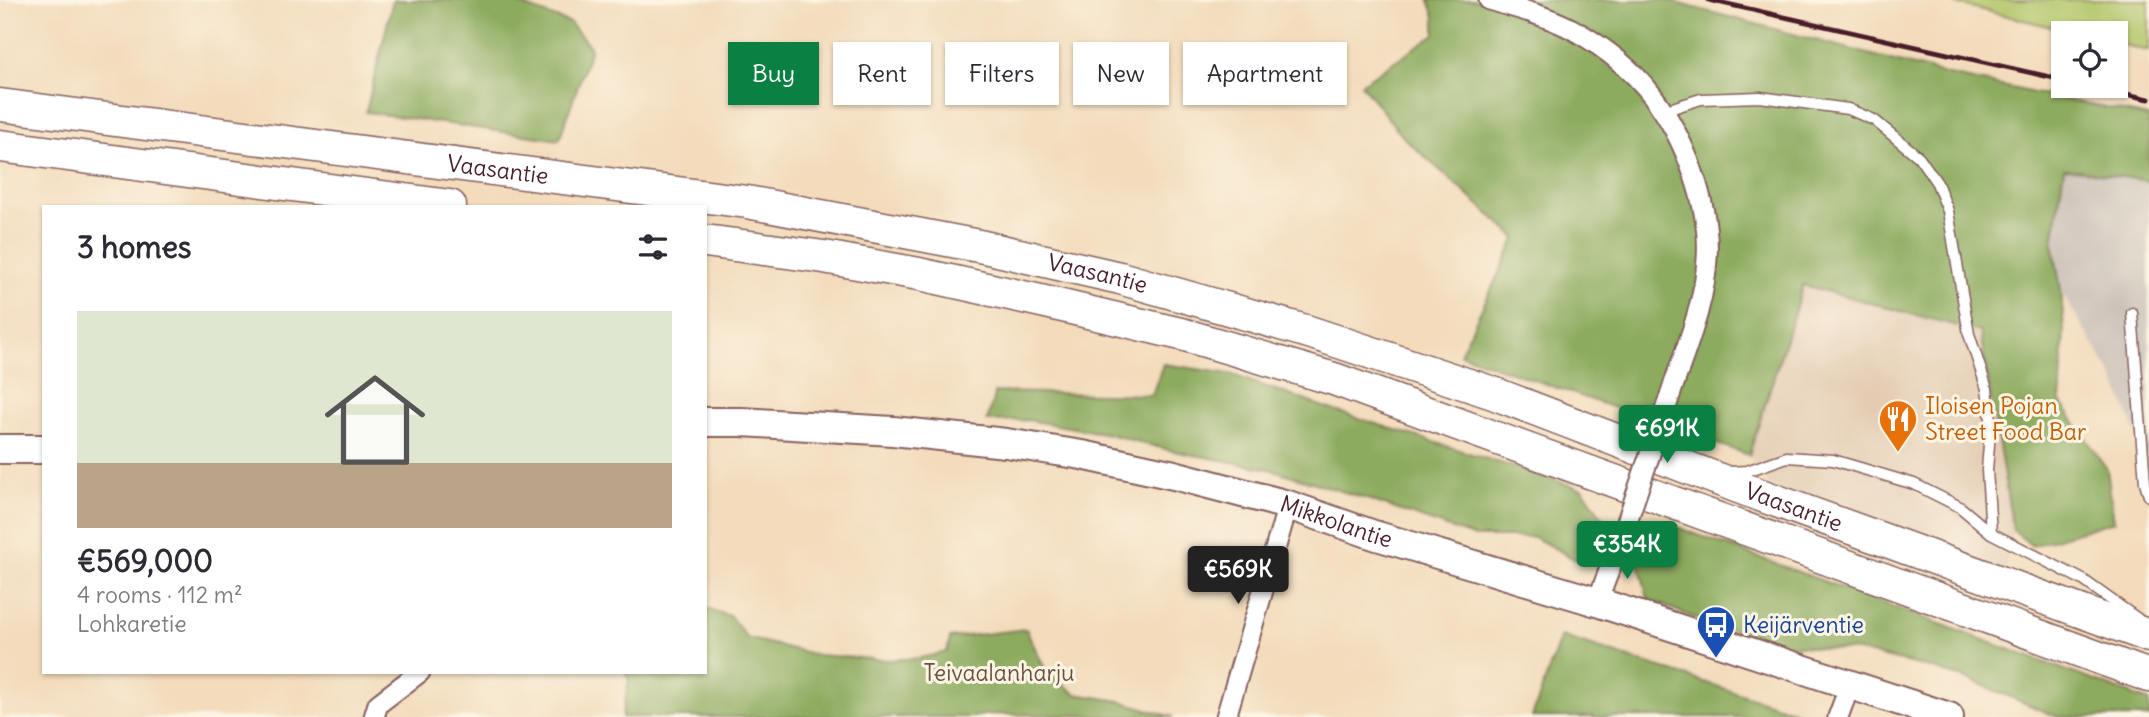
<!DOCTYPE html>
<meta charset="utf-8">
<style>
body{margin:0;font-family:Delius,sans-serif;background:#f7f7f7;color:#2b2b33;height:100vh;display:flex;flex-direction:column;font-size:26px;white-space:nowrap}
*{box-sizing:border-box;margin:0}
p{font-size:23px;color:#7c7c81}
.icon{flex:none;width:38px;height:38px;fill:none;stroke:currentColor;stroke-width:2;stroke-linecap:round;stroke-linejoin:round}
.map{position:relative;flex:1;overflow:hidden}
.panel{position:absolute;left:42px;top:205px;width:665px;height:469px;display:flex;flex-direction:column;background:#fff;border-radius:0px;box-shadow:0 2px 5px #0004}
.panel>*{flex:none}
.guide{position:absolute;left:728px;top:42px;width:665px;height:63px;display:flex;gap:14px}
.fabs{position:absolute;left:2051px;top:21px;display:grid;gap:14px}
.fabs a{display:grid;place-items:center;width:77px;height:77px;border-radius:0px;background:#fff;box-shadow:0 2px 5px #0004;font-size:35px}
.price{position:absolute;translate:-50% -60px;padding:0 16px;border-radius:7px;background:#0b8043;color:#fff;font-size:23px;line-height:46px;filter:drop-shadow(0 2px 4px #0008)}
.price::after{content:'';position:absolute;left:50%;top:42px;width:21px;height:16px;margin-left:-10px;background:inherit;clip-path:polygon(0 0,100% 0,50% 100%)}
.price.current{background:#222;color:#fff}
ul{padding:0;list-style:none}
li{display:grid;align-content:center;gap:14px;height:371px;padding:0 35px}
li span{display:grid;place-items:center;height:217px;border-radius:0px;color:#555}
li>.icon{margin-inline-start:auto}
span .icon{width:126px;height:126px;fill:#fffc;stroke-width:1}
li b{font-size:30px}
h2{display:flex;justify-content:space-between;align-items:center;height:84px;padding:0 35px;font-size:30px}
.pill{padding:0 24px;border-radius:0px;background:#fff;box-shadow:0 2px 5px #0004;font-size:24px;line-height:63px}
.pill.current{background:#0b8043;color:#fff}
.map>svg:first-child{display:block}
.built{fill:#e4ccb2}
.industrial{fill:#ccc2b9}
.green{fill:#b2c66a;stroke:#7e724a;stroke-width:2}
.forest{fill:#8dab5e;stroke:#6c6544;stroke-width:2}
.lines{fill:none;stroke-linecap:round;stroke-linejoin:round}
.service-casing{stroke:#85615d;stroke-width:13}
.minor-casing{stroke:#85615d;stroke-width:23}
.secondary-casing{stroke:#85615d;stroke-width:32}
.trunk-casing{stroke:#85615d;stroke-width:35}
.service{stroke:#fff;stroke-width:10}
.minor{stroke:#fff;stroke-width:19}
.secondary{stroke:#fff;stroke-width:28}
.trunk{stroke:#fff;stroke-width:32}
.rail{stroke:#4a1f2b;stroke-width:5}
.minor-bridge-casing{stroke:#85615d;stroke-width:23;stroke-linecap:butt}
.minor-bridge{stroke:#fff;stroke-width:19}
.labels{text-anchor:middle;stroke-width:6;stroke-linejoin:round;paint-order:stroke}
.street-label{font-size:23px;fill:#4a1f2b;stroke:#fcf5e5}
.food-label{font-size:23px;fill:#c56008;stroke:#fcf5e5;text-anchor:start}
.transit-label{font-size:23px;fill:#164399;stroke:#fcf5e5;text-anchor:start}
.park-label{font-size:23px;fill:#69513e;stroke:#fcf5e5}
</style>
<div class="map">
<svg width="2149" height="717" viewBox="0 0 2149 717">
<rect width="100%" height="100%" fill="#fcf5e5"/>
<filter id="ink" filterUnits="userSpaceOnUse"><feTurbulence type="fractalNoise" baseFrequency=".0143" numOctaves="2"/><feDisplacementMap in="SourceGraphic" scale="14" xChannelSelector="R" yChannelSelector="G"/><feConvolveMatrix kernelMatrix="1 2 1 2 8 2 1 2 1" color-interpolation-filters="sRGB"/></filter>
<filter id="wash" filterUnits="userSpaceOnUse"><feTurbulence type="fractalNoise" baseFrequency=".00686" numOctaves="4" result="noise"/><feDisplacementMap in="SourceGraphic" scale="28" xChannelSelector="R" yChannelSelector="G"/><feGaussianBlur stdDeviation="1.57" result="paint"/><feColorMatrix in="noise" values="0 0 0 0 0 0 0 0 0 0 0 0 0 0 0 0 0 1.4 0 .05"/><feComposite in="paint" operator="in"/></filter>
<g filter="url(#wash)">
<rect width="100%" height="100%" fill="#f3dbbb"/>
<path class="built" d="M1803,284L1980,332L2013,530L2005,571L1769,486L1749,455Z"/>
<path class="industrial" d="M2064,168L2149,181V463L2112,375L2061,291L2053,243Z"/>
<path class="green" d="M1941,0H2149V51L2116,43V33H2077Z"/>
<path class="forest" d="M393,0H508L570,23L591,48L559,140L366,112Z
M1429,0H1665L1944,74L2149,117V181L2064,168L2053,243L2061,291L2064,330L2060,401L2107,469L2114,521L2032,546L2013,530L1980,332L1803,285L1749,455L1460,354L1516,238L1404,138L1361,84L1435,34V17Z
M1163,364L1230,374L1335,411L1583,489L1607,524L1592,555L1580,562L1534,537H1475L1370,500L1270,469L1173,451L1109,434L1028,420L987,421L995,392L1152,395Z
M1663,522L2149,701V717H2057L1973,681L1923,666L1858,651L1778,644L1692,617L1648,599L1639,564Z
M705,608L730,616L747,638L817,655L889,660L920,658L947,652L950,638L1026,629L1046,671L1076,694L1120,701L1173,717L989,714L973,717H622L629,680L625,672H705Z
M1561,636L1812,717H1532Z"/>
</g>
<g filter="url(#ink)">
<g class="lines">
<g class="service-casing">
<path id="service" d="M1663,111L1701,99L1760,97L1848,109L1874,120L1919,157L1937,183L1948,211L1969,334L1987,389L1991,419L1987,470L1991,533
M2132,313L2145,482L2149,496
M1729,472L1747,471L1787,457L1833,460L1914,484L1960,507L1991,533L2083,580L2138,619"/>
</g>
<g class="minor-casing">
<path id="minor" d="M1489,0C1519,9 1552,17 1579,33C1605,48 1634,71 1652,95C1684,136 1711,206 1707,259C1705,298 1691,335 1678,372
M1597,602L1619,545
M374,717L378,704L420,672
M1226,717L1288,505
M1838,717L1850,685"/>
</g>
<g class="secondary-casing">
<g id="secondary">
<path id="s1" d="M705,422H741L893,431L1006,443L1082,455L1174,475L1288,505L1374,535L1597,602L1949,717"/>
<path d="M0,449H44"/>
</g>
</g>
<g class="trunk-casing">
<g id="trunk">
<path id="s2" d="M0,105L747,202L984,247L1120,278L1309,332L1493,393L1741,488L2149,636"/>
<path d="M0,146L450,206"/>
<path d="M705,241L824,257L919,274L1041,301L1185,335L1334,379L2149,676"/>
</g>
</g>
<use href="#service" class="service"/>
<use href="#minor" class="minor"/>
<use href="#secondary" class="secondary"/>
<use href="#trunk" class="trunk"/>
<path class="rail" d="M1709,0L2063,80
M2089,86L2149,99"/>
<g class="minor-bridge-casing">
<path id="minor-bridge" d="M1619,545L1678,372"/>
</g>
<use href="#minor-bridge" class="minor-bridge"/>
</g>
</g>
<defs>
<g id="restaurant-pin" transform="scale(2.0125)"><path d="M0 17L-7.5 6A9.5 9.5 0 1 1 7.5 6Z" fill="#e8710a" stroke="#fcf5e5"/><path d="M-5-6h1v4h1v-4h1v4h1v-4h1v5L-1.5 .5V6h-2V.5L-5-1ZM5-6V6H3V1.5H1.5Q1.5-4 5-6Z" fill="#fff"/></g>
<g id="bus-pin" transform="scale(2.0125)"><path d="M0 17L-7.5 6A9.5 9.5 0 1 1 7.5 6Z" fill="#1a4fb4" stroke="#fcf5e5"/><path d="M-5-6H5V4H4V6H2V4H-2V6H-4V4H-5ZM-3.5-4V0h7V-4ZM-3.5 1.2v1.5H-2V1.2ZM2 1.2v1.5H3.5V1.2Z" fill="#fff"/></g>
</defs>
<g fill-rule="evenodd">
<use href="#restaurant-pin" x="1898" y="419"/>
<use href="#bus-pin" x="1716" y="625"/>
</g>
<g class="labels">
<g class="street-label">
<text dy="8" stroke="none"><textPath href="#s2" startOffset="502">Vaasantie</textPath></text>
<text dy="8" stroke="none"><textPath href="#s2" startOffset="1111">Vaasantie</textPath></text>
<text dy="8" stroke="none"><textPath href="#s2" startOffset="1846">Vaasantie</textPath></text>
<text dy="8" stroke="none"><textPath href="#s1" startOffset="642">Mikkolantie</textPath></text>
</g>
<g class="food-label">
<text x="1925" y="414">Iloisen Pojan<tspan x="1925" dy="26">Street Food Bar</tspan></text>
</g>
<g class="transit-label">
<text x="1743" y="633">Keijärventie</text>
</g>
<g class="park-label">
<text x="999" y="681">Teivaalanharju</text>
</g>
</g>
</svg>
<div class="fabs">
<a><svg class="icon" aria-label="locate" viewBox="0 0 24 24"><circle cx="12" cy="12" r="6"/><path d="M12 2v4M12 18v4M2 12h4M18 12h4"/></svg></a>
</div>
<b class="price" style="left:1667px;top:465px">€691K</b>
<b class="price" style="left:1627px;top:581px">€354K</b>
<b class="price current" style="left:1238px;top:606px">€569K</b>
<div class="guide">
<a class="pill current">Buy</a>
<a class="pill">Rent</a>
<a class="pill">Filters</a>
<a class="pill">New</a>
<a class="pill">Apartment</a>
</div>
<section class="panel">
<h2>3 homes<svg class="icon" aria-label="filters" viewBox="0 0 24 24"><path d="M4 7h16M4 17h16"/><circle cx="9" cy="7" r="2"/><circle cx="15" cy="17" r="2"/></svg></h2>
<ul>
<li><span style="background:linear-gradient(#dfe7d0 70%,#b9a48a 0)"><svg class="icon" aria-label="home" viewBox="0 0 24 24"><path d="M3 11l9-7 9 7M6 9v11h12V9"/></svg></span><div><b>€569,000</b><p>4 rooms · 112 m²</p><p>Lohkaretie</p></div></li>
</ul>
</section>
</div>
